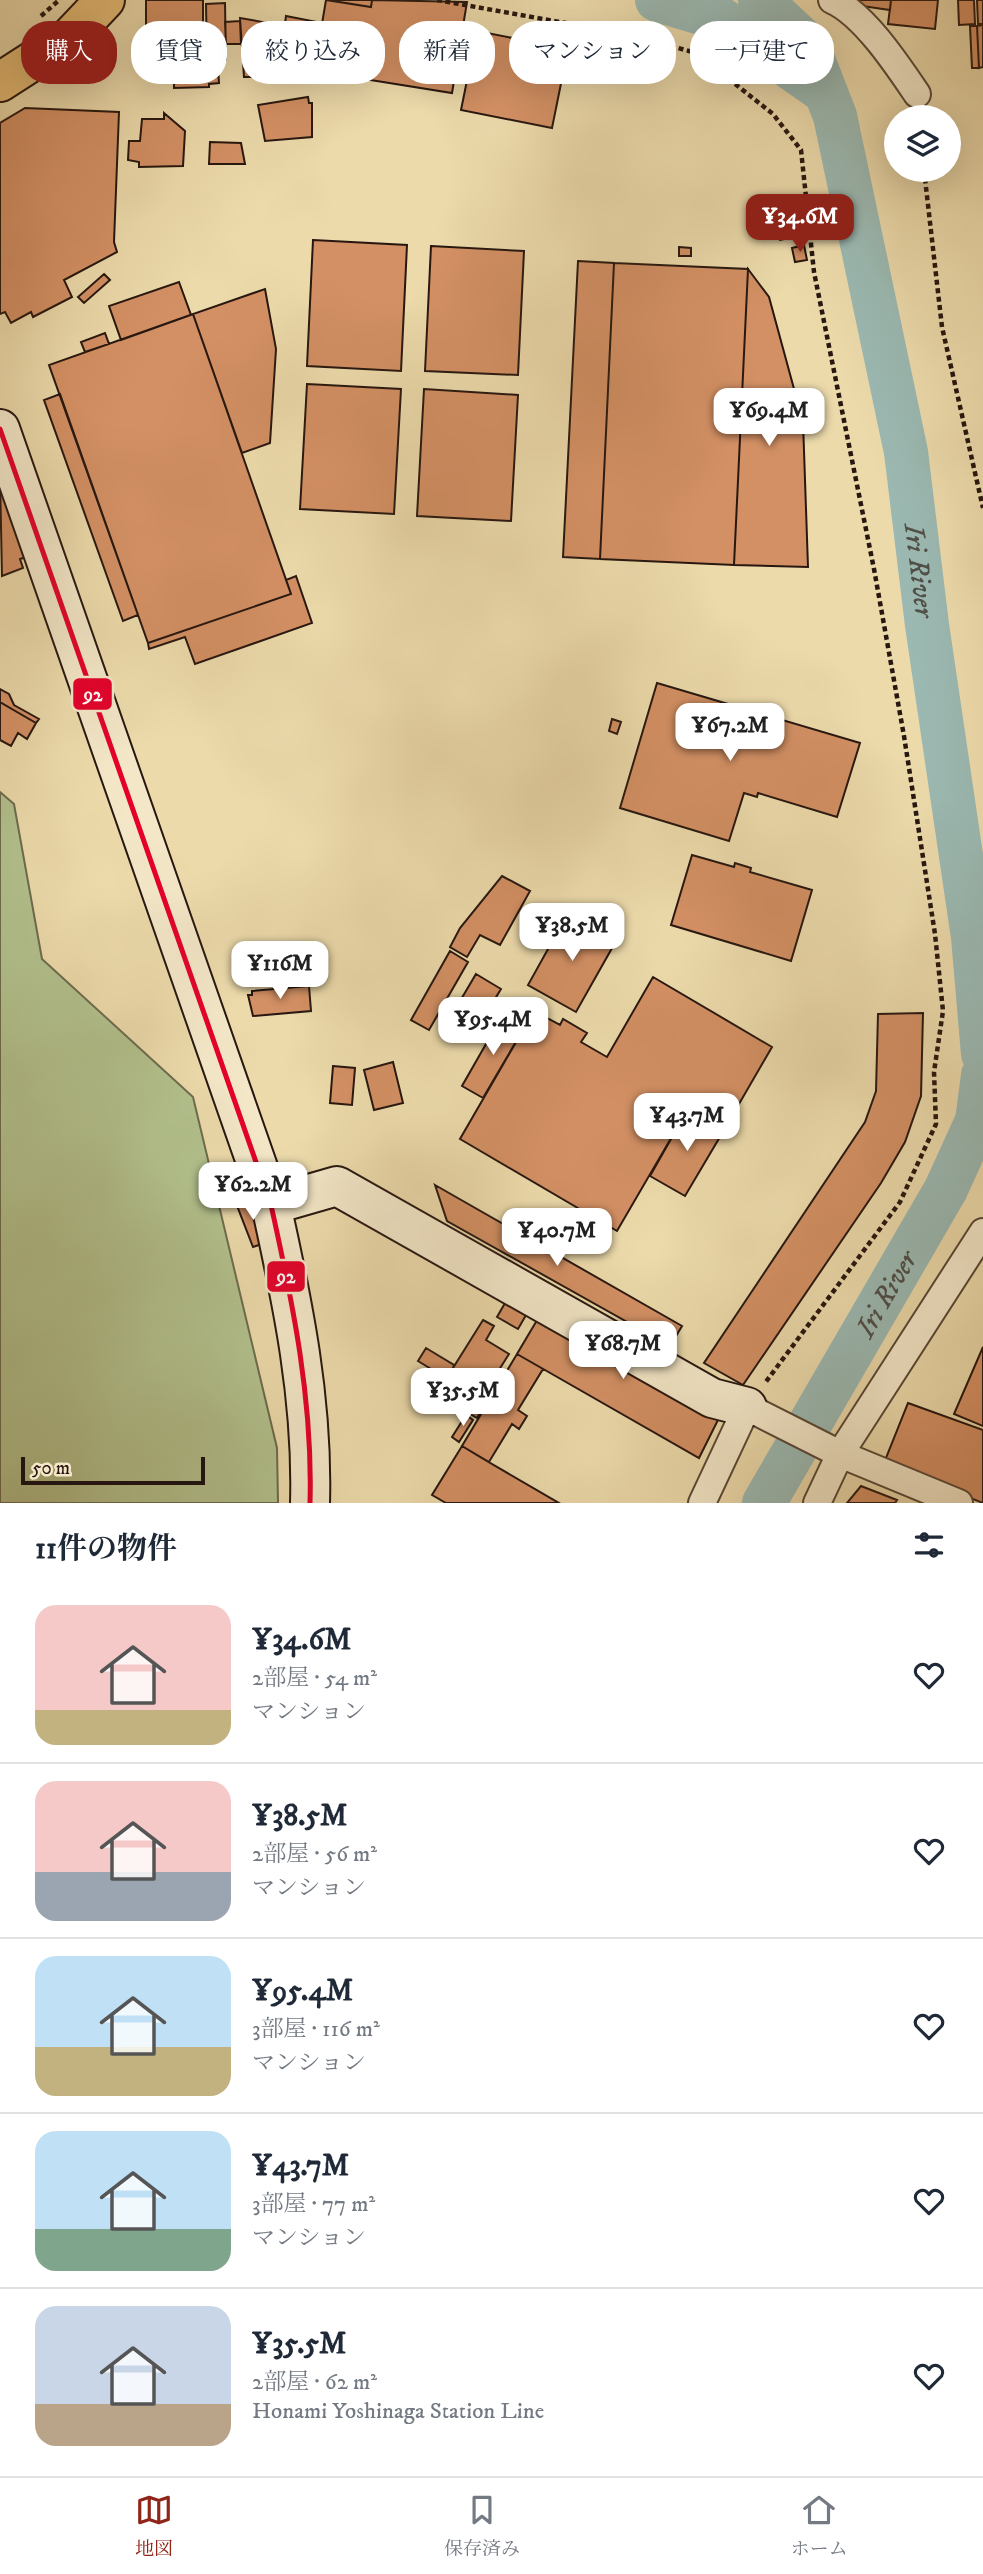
<!DOCTYPE html>
<html lang="ja">
<meta charset="utf-8">
<style>
body{margin:0;font-family:"IM FELL DW Pica","Noto Serif JP",serif;background:#f2f2f3;color:#1f2937;height:100vh;display:flex;flex-direction:column;font-size:26px;white-space:nowrap}
*{box-sizing:border-box;margin:0}
p{font-size:23px;color:#747a83}
.icon{flex:none;width:38px;height:38px;fill:none;stroke:currentColor;stroke-width:2;stroke-linecap:round;stroke-linejoin:round}
.map{position:relative;height:1503px;overflow:hidden}
.details{display:flex;flex-direction:column;background:#fff;flex:1}
.details>*{flex:none}
.banner{position:absolute;left:21px;top:21px;width:942px;height:63px;display:flex;gap:14px}
.tools{position:absolute;left:884px;top:105px;display:grid;gap:14px}
.tools a{display:grid;place-items:center;width:77px;height:77px;border-radius:50%;background:#fff;box-shadow:0 7px 28px #0002;font-size:35px}
.scale{position:absolute;left:21px;bottom:18px;width:184px;box-sizing:border-box;padding-left:7px;border:4px solid #271710;border-top:0;font-size:19px;line-height:24px;white-space:nowrap;color:#271710;-webkit-text-stroke:5px #f3e7c8;paint-order:stroke}
.price{position:absolute;translate:-50% -60px;padding:0 16px;border-radius:14px;background:#fff;color:#222;font-size:23px;line-height:46px;filter:drop-shadow(0 2px 4px #0008)}
.price::after{content:'';position:absolute;left:50%;top:42px;width:21px;height:16px;margin-left:-10px;background:inherit;clip-path:polygon(0 0,100% 0,50% 100%)}
.price.on{background:#8f2418;color:#fff}
ul{padding:0;list-style:none}
li{display:flex;align-items:center;gap:21px;height:175px;padding:0 35px}
li+li{border-top:2px solid #e0e1e3}
li span{display:grid;place-items:center;flex:none;width:196px;height:140px;border-radius:21px;color:#555}
li>.icon{margin-inline-start:auto}
span .icon{width:84px;height:84px;fill:#fffc;stroke-width:1}
li b{font-size:30px}
h2{display:flex;justify-content:space-between;align-items:center;height:84px;padding:0 35px;font-size:30px}
.pill{padding:0 24px;border-radius:28px;background:#fff;box-shadow:0 7px 28px #0002;font-size:24px;line-height:63px}
.pill.on{background:#8f2418;color:#fff}
.tabs{display:flex;justify-content:space-around;align-items:center;height:98px;border-top:2px solid #e0e1e3;background:#fff;font-size:19px;color:#747a83}
.tabs a{display:grid;justify-items:center;gap:4px}
.tabs .on{color:#8f2418}
.map>svg:first-child{display:block}
.green{fill:#b2c18d;stroke:#6c6c4e;stroke-width:2}
.lines{fill:none;stroke-linecap:round;stroke-linejoin:round}
.river{stroke:#9bb9b2;stroke-width:44}
.building{fill:#d39064;stroke:#271710;stroke-width:2}
.street-casing{stroke:#584837;stroke-width:30}
.secondary-casing{stroke:#271710;stroke-width:42}
.highway-casing{stroke:#271710;stroke-width:42}
.path{stroke:#271710;stroke-width:4.5;stroke-dasharray:5 3.5;stroke-linecap:butt}
.street{stroke:#f3e7c8;stroke-width:26}
.secondary{stroke:#f3e7c8;stroke-width:38}
.highway{stroke:#e6bd76;stroke-width:38}
.bus-1-casing{stroke:#f3e7c8;stroke-width:10}
.bus-1{stroke:#e4002b;stroke-width:5}
.labels{text-anchor:middle;stroke-width:6;stroke-linejoin:round;paint-order:stroke}
.water-label{font-size:28px;font-style:italic;fill:#505049;stroke:#f3e7c8}
.line-badge{stroke:#f3e7c8;stroke-width:2.5}
.badge-label{font-size:19px;text-anchor:middle;font-weight:bold;fill:#fff}
</style>
<div class="map">
<svg width="983" height="1503" viewBox="0 0 983 1503">
<rect width="100%" height="100%" fill="#ecdaab"/>
<filter id="stains"><feTurbulence type="fractalNoise" baseFrequency=".00286" numOctaves="4"/><feColorMatrix values="0 0 0 0 .2 0 0 0 0 .09 0 0 0 0 .02 0 0 0 .5 -.17"/></filter>
<radialGradient id="worn" r=".72"><stop offset=".6" stop-color="#630" stop-opacity="0"/><stop offset="1" stop-color="#630" stop-opacity=".3"/></radialGradient>
<path class="green" d="M0,792L14,804L42,959L193,1097L277,1448L278,1503H0Z"/>
<g class="lines">
<g class="river">
<path d="M657,0L721,19L825,92"/>
<path id="s1" d="M760,0L807,44L835,116L906,452L927,625L973,937L983,1054"/>
<path id="s2" d="M764,1503L946,1189L977,1121L983,1075"/>
</g>
</g>
<path class="building" d="M146,0H203V27L146,26Z
M326,0L371,7L372,0L467,2L452,93L314,71Z
M327,0H372L371,7Z
M856,0H891L890,10L855,5Z
M891,0H938L935,29L888,24Z
M958,0H974L975,24L959,25Z
M977,0H983V24H978Z
M225,3L226,60L207,61L206,4Z
M286,16L322,23L315,64L280,58Z
M240,18L285,26L282,48H268V77H244Z
M240,21L241,44H226L225,22Z
M983,25V67L979,68L977,26Z
M970,26H977L979,68H972Z
M477,31L568,49L552,128L461,110Z
M302,60L307,76L273,81L270,69Z
M218,67L219,83L209,84V87L174,88V68Z
M308,97L309,103H312V137L265,141L258,105Z
M25,108L119,112L114,242L117,252L64,280L72,297L33,317L31,312L11,323L5,312L0,314V123Z
M164,113L185,131L183,166L139,167V162L128,160L129,141H140L142,119H164Z
M210,142L241,143L245,164H209Z
M803,205L807,227L792,229L794,237L780,240L775,232L772,214Z
M313,240L407,245L401,371L307,366Z
M804,245L807,260L795,262L792,248Z
M431,246L524,251L518,375L425,371Z
M679,247L691,248V256H679Z
M578,261L614,263L600,559L563,557Z
M614,263L748,269L734,565L600,559Z
M748,269L769,297L803,422L808,567L734,565Z
M104,274L110,280L84,303L78,297Z
M179,282L191,315L121,340L109,306Z
M265,289L276,349L270,443L242,453L193,314Z
M193,314L291,594L148,643L49,365Z
M105,333L109,344L85,352L81,342Z
M307,384L401,389L394,514L300,509Z
M424,389L518,395L511,521L417,516Z
M60,394L138,615L123,621L44,400Z
M0,478L27,557L20,559L23,568L2,576Z
M296,576L312,623L195,664L185,637L149,649L148,643L291,594L286,580Z
M657,683L860,743L837,817L758,793L757,797L744,793L729,841L620,808Z
M0,689L9,694L14,705L39,719L36,723L0,702Z
M0,702L36,723L27,739L18,733L11,746L0,740Z
M612,719L621,722L617,734L609,731Z
M692,855L734,867L735,863L751,868L750,872L812,890L791,961L671,925Z
M502,876L530,891L500,945L480,935L467,957L450,947L460,928Z
M568,913L616,941L576,1012L528,985Z
M450,951L468,962L429,1030L411,1020Z
M476,974L501,989L474,1033L450,1018Z
M653,977L772,1047L724,1130L688,1109L617,1231L460,1139L534,1011L560,1025L563,1019L587,1033L581,1042L607,1057Z
M309,986L311,1011L253,1016L248,995H252V991Z
M923,1013L921,1096L905,1142L881,1183L743,1385L704,1363L865,1122L876,1091L878,1014Z
M502,1016L524,1028L483,1098L462,1086Z
M393,1062L403,1103L374,1110L364,1070Z
M333,1066L355,1068L352,1105L330,1103Z
M688,1109L724,1130L685,1196L650,1176Z
M435,1185L682,1326L670,1346L447,1221Z
M254,1197L268,1242L253,1247L236,1203Z
M512,1291L533,1303L518,1329L497,1317Z
M546,1305L726,1404L699,1458L517,1354Z
M483,1320L494,1326L486,1340L509,1354L487,1389L493,1392L477,1418L446,1400L462,1374L453,1368Z
M983,1347V1426L954,1414Z
M426,1348L454,1365L449,1380L418,1361Z
M517,1354L543,1369L518,1410L527,1416L519,1429L512,1424L489,1462L462,1446Z
M908,1403L983,1430V1503L884,1463Z
M466,1415L473,1420L459,1442L452,1437Z
M462,1446L480,1457L559,1503H446L432,1495Z
M861,1486L897,1500L895,1503H847Z"/>
<g class="lines">
<g class="street-casing">
<path id="street" d="M832,0C864,14 898,66 917,94
M702,1503L747,1407L840,1454L959,1503
M817,1503L840,1454L983,1232"/>
</g>
<g class="secondary-casing">
<path id="secondary" d="M0,429L271,1205C293,1304 313,1401 310,1503
M271,1205L337,1186L712,1398L747,1407"/>
</g>
<g class="highway-casing">
<path id="highway" d="M0,82L70,37L105,0"/>
</g>
<path class="path" d="M437,0L627,34L696,53L773,114L801,150L814,272L874,569L904,736L935,934L943,1011L934,1072L936,1124L900,1202L765,1383
M41,16L58,1
M924,170L942,327L983,508"/>
<use href="#street" class="street"/>
<use href="#secondary" class="secondary"/>
<use href="#highway" class="highway"/>
<g class="bus-1-casing">
<path id="bus-1" d="M0,429L271,1205C293,1304 313,1401 310,1503"/>
</g>
<use href="#bus-1" class="bus-1"/>
</g>
<g class="labels">
<g class="water-label">
<text dy="10" stroke="none"><textPath href="#s1" startOffset="604">Iri River</textPath></text>
<text dy="10" stroke="none"><textPath href="#s2" startOffset="242">Iri River</textPath></text>
</g>
</g>
<g class="line-badge">
<rect x="72" y="677" width="41" height="34" rx="7" fill="#e4002b"/>
<rect x="266" y="1260" width="40" height="33" rx="7" fill="#e4002b"/>
</g>
<g class="badge-label">
<text x="93" y="701">92</text>
<text x="286" y="1283">92</text>
</g>
<rect width="100%" height="100%" filter="url(#stains)"/>
<rect width="100%" height="100%" fill="url(#worn)"/>
</svg>
<div class="tools">
<a><svg class="icon" aria-label="layers" viewBox="0 0 24 24"><path d="M12 4l9 5-9 5-9-5zM3 14l9 5 9-5"/></svg></a>
</div>
<div class="scale">50 m</div>
<b class="price on" style="left:800px;top:254px">¥34.6M</b>
<b class="price" style="left:769px;top:448px">¥69.4M</b>
<b class="price" style="left:730px;top:763px">¥67.2M</b>
<b class="price" style="left:572px;top:963px">¥38.5M</b>
<b class="price" style="left:280px;top:1001px">¥116M</b>
<b class="price" style="left:493px;top:1057px">¥95.4M</b>
<b class="price" style="left:687px;top:1153px">¥43.7M</b>
<b class="price" style="left:253px;top:1222px">¥62.2M</b>
<b class="price" style="left:557px;top:1268px">¥40.7M</b>
<b class="price" style="left:623px;top:1381px">¥68.7M</b>
<b class="price" style="left:463px;top:1428px">¥35.5M</b>
<div class="banner">
<a class="pill on">購入</a>
<a class="pill">賃貸</a>
<a class="pill">絞り込み</a>
<a class="pill">新着</a>
<a class="pill">マンション</a>
<a class="pill">一戸建て</a>
</div>
</div>
<section class="details">
<h2>11件の物件<svg class="icon" aria-label="filters" viewBox="0 0 24 24"><path d="M4 7h16M4 17h16"/><circle cx="9" cy="7" r="2"/><circle cx="15" cy="17" r="2"/></svg></h2>
<ul>
<li><span style="background:linear-gradient(#f6c9c9 75%,#c2b280 0)"><svg class="icon" aria-label="home" viewBox="0 0 24 24"><path d="M3 11l9-7 9 7M6 9v11h12V9"/></svg></span><div><b>¥34.6M</b><p>2部屋 · 54 m²</p><p>マンション</p></div><svg class="icon" aria-label="heart" viewBox="0 0 24 24"><path d="M12 20l-8-8c-3-5 5-10 8-4 3-6 11-1 8 4z"/></svg></li>
<li><span style="background:linear-gradient(#f6c9c9 65%,#9aa5b1 0)"><svg class="icon" aria-label="home" viewBox="0 0 24 24"><path d="M3 11l9-7 9 7M6 9v11h12V9"/></svg></span><div><b>¥38.5M</b><p>2部屋 · 56 m²</p><p>マンション</p></div><svg class="icon" aria-label="heart" viewBox="0 0 24 24"><path d="M12 20l-8-8c-3-5 5-10 8-4 3-6 11-1 8 4z"/></svg></li>
<li><span style="background:linear-gradient(#bfe0f5 65%,#c2b280 0)"><svg class="icon" aria-label="home" viewBox="0 0 24 24"><path d="M3 11l9-7 9 7M6 9v11h12V9"/></svg></span><div><b>¥95.4M</b><p>3部屋 · 116 m²</p><p>マンション</p></div><svg class="icon" aria-label="heart" viewBox="0 0 24 24"><path d="M12 20l-8-8c-3-5 5-10 8-4 3-6 11-1 8 4z"/></svg></li>
<li><span style="background:linear-gradient(#bfe0f5 70%,#7fa58c 0)"><svg class="icon" aria-label="home" viewBox="0 0 24 24"><path d="M3 11l9-7 9 7M6 9v11h12V9"/></svg></span><div><b>¥43.7M</b><p>3部屋 · 77 m²</p><p>マンション</p></div><svg class="icon" aria-label="heart" viewBox="0 0 24 24"><path d="M12 20l-8-8c-3-5 5-10 8-4 3-6 11-1 8 4z"/></svg></li>
<li><span style="background:linear-gradient(#c9d6e8 70%,#b9a48a 0)"><svg class="icon" aria-label="home" viewBox="0 0 24 24"><path d="M3 11l9-7 9 7M6 9v11h12V9"/></svg></span><div><b>¥35.5M</b><p>2部屋 · 62 m²</p><p>Honami Yoshinaga Station Line</p></div><svg class="icon" aria-label="heart" viewBox="0 0 24 24"><path d="M12 20l-8-8c-3-5 5-10 8-4 3-6 11-1 8 4z"/></svg></li>
</ul>
</section>
<nav class="tabs">
<a class="on"><svg class="icon" aria-label="map" viewBox="0 0 24 24"><path d="M3 6l6-2 6 2 6-2v14l-6 2-6-2-6 2zM9 4v14M15 6v14"/></svg>地図</a>
<a><svg class="icon" aria-label="saved" viewBox="0 0 24 24"><path d="M7 4h10v16l-5-4-5 4z"/></svg>保存済み</a>
<a><svg class="icon" aria-label="home" viewBox="0 0 24 24"><path d="M3 11l9-7 9 7M6 9v11h12V9"/></svg>ホーム</a>
</nav>
